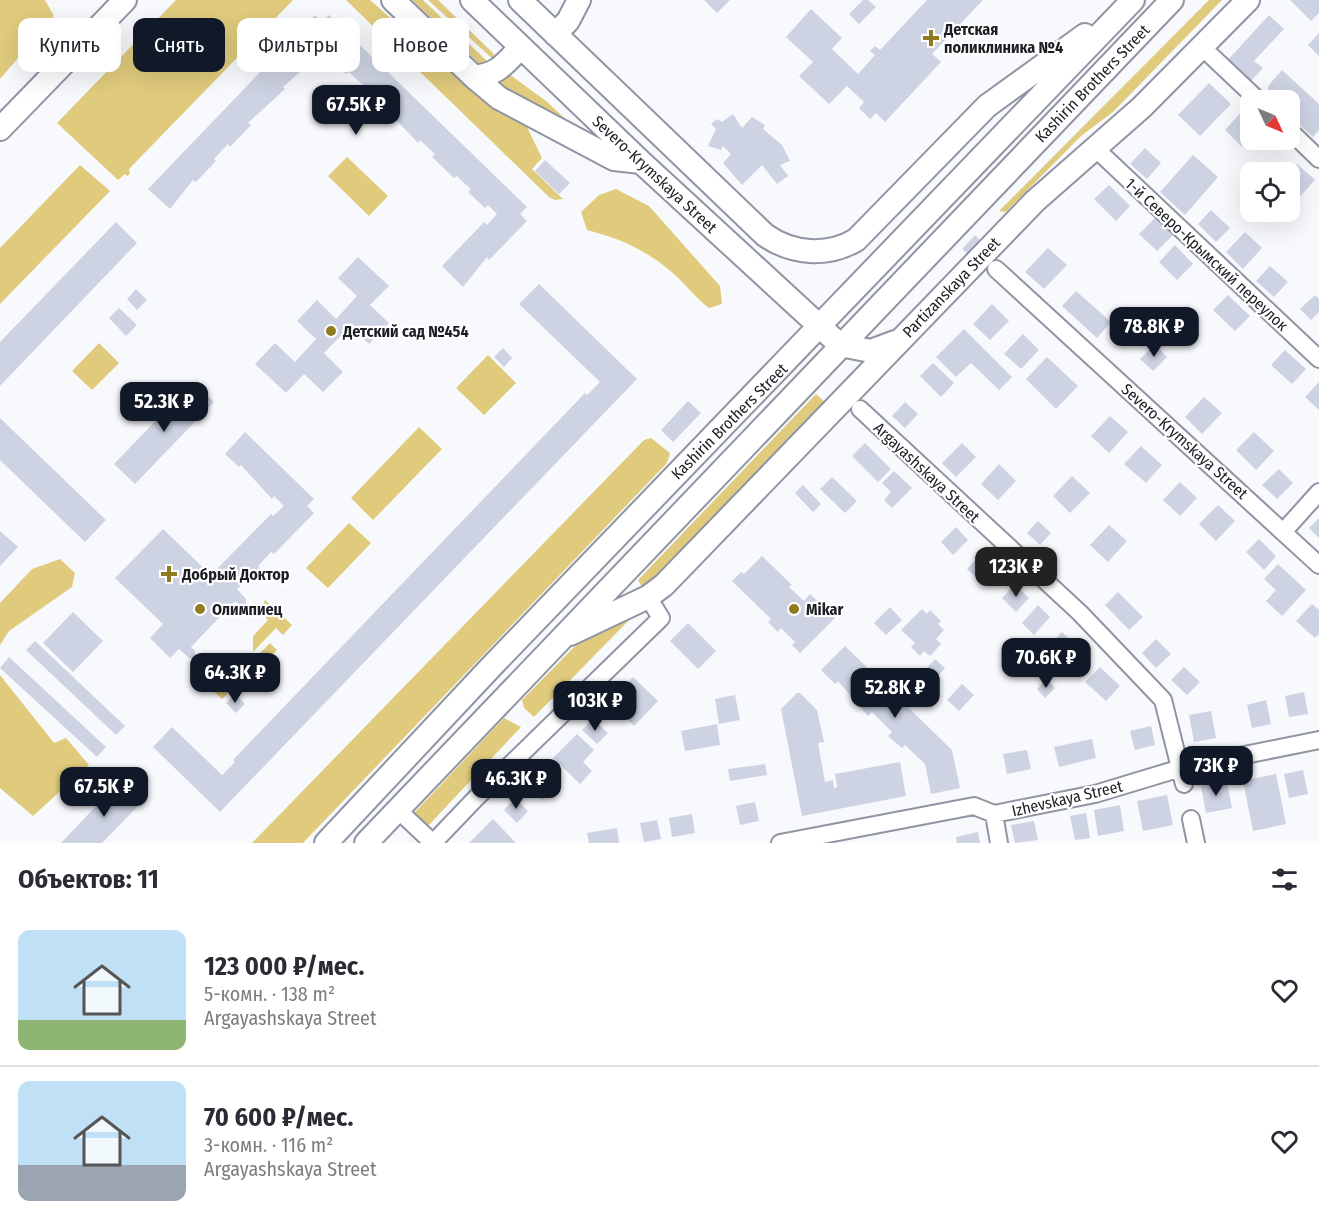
<!DOCTYPE html>
<html lang="ru">
<meta charset="utf-8">
<style>
body{margin:0;font-family:"Fira Sans Condensed",sans-serif;background:#f7f7f7;color:#2b2b33;height:100vh;display:flex;flex-direction:column;font-size:22px;white-space:nowrap}
*{box-sizing:border-box;margin:0}
p{font-size:20px;color:#7c7c81}
.icon{flex:none;width:33px;height:33px;fill:none;stroke:currentColor;stroke-width:2;stroke-linecap:round;stroke-linejoin:round}
.map{position:relative;height:843px;overflow:hidden}
.sheet{display:flex;flex-direction:column;background:#fff;flex:1}
.sheet>*{flex:none}
.top-card{position:absolute;left:18px;top:18px;width:600px;height:54px;display:flex;gap:12px}
.needle{width:39px;rotate:134deg}
.fabs{position:absolute;left:1240px;top:90px;display:grid;gap:12px}
.fabs a{display:grid;place-items:center;width:60px;height:60px;border-radius:12px;background:#fff;box-shadow:0 6px 24px #0002;font-size:30px}
.price{position:absolute;translate:-50% -51px;padding:0 14px;border-radius:12px;background:#111827;color:#fff;font-size:20px;line-height:39px;filter:drop-shadow(0 2px 3px #0008)}
.price::after{content:'';position:absolute;left:50%;top:36px;width:18px;height:14px;margin-left:-9px;background:inherit;clip-path:polygon(0 0,100% 0,50% 100%)}
.price.selected{background:#222;color:#fff}
ul{padding:0;list-style:none}
li{display:flex;align-items:center;gap:18px;height:150px;padding:0 18px}
li+li{border-top:2px solid #e1e1e2}
li span{display:grid;place-items:center;flex:none;width:168px;height:120px;border-radius:12px;color:#555}
li>.icon{margin-inline-start:auto}
span .icon{width:72px;height:72px;fill:#fffc;stroke-width:1}
li b{font-size:26px}
h2{display:flex;justify-content:space-between;align-items:center;height:72px;padding:0 18px;font-size:26px}
.tag{padding:0 21px;border-radius:12px;background:#fff;box-shadow:0 6px 24px #0002;font-size:21px;line-height:54px}
.tag.selected{background:#111827;color:#fff}
.map>svg:first-child{display:block}
.green{fill:#e0cb7d}
.building{fill:#ced3e3}
.lines{fill:none;stroke-linecap:round;stroke-linejoin:round}
.minor-casing{stroke:#9094a3;stroke-width:20}
.major-casing{stroke:#9094a3;stroke-width:26}
.minor{stroke:#fff;stroke-width:16}
.major{stroke:#fff;stroke-width:22}
.poi-dot{fill:#907b21;stroke:#fff;stroke-width:2}
.labels{text-anchor:middle;stroke-width:4.5;stroke-linejoin:round;paint-order:stroke}
.poi-label{font-size:16px;font-weight:bold;fill:#1c1e23;stroke:#fff;text-anchor:start}
.street-label{font-size:16px;fill:#1c1e23;stroke:#fff}
</style>
<div class="map">
<svg width="1319" height="843" viewBox="0 0 1319 843">
<rect width="100%" height="100%" fill="#f8f9fc"/>
<path class="green" d="M0,0H45L54,16L0,79Z
M176,0H293L129,169L130,174L127,176L125,174L118,180L57,123Z
M346,0H370L494,109L526,125L542,158L532,169L563,199L555,200L549,197Z
M412,0H423L491,65H481Z
M428,0H438L493,53L495,61Z
M1209,0H1222L1113,112L1081,136L1006,212L999,211Z
M509,74L546,101L582,134L506,90L499,83Z
M347,157L388,196L369,216L328,176Z
M80,165L110,191L0,304V248Z
M616,189L649,206L720,286L722,304L709,308C696,298 687,286 675,275C648,251 622,239 587,230L581,212L599,195Z
M99,343L119,363L92,390L72,371Z
M488,355L516,383L484,415L456,388Z
M816,394L826,403L660,577L642,587L638,580Z
M419,427L442,449L373,520L351,498Z
M651,438L670,453L667,463L303,843H252L644,440Z
M349,523L371,543L328,588L306,568Z
M60,559L75,573L72,587L9,631L0,645V603L32,569Z
M265,600L292,625L283,635L276,628L253,652V636L268,620L260,611Z
M635,614L534,717L524,708L522,700L579,642Z
M270,643L277,650L249,678L242,671Z
M227,663L241,664L227,679L234,687L222,699L198,677L205,673L213,678L219,671L223,675L226,672L223,668Z
M0,675L54,743L66,738L89,765L33,816L0,788Z
M504,718L521,727L428,826L414,813Z"/>
<path class="building" d="M704,0H730L717,13Z
M863,0H868L876,7L859,24L849,14Z
M927,0H983L932,54L941,62L885,122L876,113L870,119L859,108L864,102L847,86L829,104L799,76L813,62L786,37L811,9L842,38L832,49L858,74L875,55L870,51L875,46L880,50Z
M1290,0H1319V13L1311,21Z
M315,15L322,22L329,15L527,207L520,214L527,221L489,260L487,257L463,287L442,266L484,222L487,225L497,214L488,205L485,208L468,192L471,189L464,183L457,176L454,178L432,157L435,154L420,140L418,143L384,107L382,109L360,88L363,85L355,78L349,72L346,74L330,58L332,56L322,46L313,55L316,58L283,87L285,89L248,123L251,125L230,147L228,144L214,159L216,161L196,182L193,180L170,209L148,189Z
M1269,15L1284,29L1254,61L1263,68L1249,83L1226,62Z
M1319,33V56L1308,45Z
M1282,70L1319,104V130L1313,137L1290,116V100H1273L1267,93L1269,85Z
M1209,83L1231,104L1200,136L1178,115Z
M1243,110L1251,118V138L1242,147L1225,130Z
M733,114L742,128L752,117L765,125L763,129L782,145L790,161L780,165L788,176L777,184L762,165L742,185L723,163L731,154L723,146L721,150L708,146L716,129L711,124L717,119L722,122Z
M1145,148L1161,163L1147,179L1130,164Z
M1193,155L1218,177L1185,215L1160,192Z
M545,160L570,183L559,194L535,171Z
M1297,164L1315,180L1296,201L1290,195V172Z
M1109,185L1130,206L1116,221L1094,199Z
M1211,210L1230,228L1216,242L1198,224Z
M1157,216L1175,233L1157,251L1139,234Z
M116,222L137,243L0,386V342Z
M1245,232L1262,248L1243,269L1226,252Z
M975,235L982,242L969,255L962,249Z
M1175,245L1193,264L1177,280L1159,262Z
M1048,248L1067,265L1044,289L1025,272Z
M358,257L389,286L370,305L389,323L369,344L350,326L324,353L343,372L323,392L304,374L286,393L255,364L275,343L295,362L316,339L297,321L317,300L336,319L357,296L338,278Z
M1270,266L1288,282L1274,297L1256,281Z
M539,284L637,379L220,812L153,747L172,727L222,775L235,762L233,760L585,393L587,395L600,382L519,304Z
M136,289L147,300L137,310L127,299Z
M1076,291L1111,322L1097,338L1062,306Z
M1228,295L1250,316L1235,331L1213,310Z
M1315,295L1319,299V312L1311,320L1300,309Z
M992,304L1009,321L990,340L973,324Z
M119,308L137,325L126,336L109,318Z
M964,329L1012,377L999,390L971,363L956,377L936,357Z
M1023,334L1039,350L1021,369L1004,354Z
M1155,344L1167,357L1153,371L1140,359Z
M503,348L512,358L504,367L494,357Z
M1285,350L1306,369L1292,384L1271,365Z
M1047,357L1078,386L1056,409L1026,379Z
M933,363L954,383L941,397L920,376Z
M193,382L214,402L135,484L114,464Z
M1319,382V410L1305,397Z
M1204,397L1222,413L1202,434L1185,417Z
M688,401L701,413L673,442L661,430Z
M905,402L918,414L905,428L892,416Z
M1110,416L1128,432L1109,453L1091,436Z
M0,418L106,520L85,542L0,460Z
M245,432L314,499L307,506L314,513L274,554L271,552L258,566L260,568L237,589L246,599V605H240L235,601L191,647L195,651L196,658H189L179,649L170,658L150,638L163,624L115,578L163,529L211,575L271,514L273,516L284,506L274,496L272,499L241,465L239,467L225,454Z
M1254,432L1274,451L1256,470L1236,450Z
M865,443L891,469L878,482L852,456Z
M962,443L976,457L956,477L942,463Z
M1141,446L1162,465L1146,483L1124,464Z
M999,464L1016,481L998,500L981,484Z
M1279,469L1293,483L1277,499L1262,485Z
M894,471L912,488L892,508L884,500L891,492L882,483Z
M1072,476L1090,493L1070,513L1053,496Z
M832,477L857,501L845,513L820,489Z
M1180,482L1197,498L1180,516L1163,500Z
M803,485L821,504L813,512L795,493Z
M1218,505L1235,521L1216,541L1199,524Z
M1319,518V538L1309,528Z
M1038,521L1051,533L1040,545L1027,533Z
M1109,525L1127,541L1108,562L1090,545Z
M956,527L968,540L953,555L941,542Z
M0,531L18,547L0,566Z
M1259,539L1276,556L1264,570L1246,552Z
M982,553L995,565L980,581L967,569Z
M762,556L792,585L789,587L804,601L810,594L835,618L800,653L792,645L795,642L781,628L778,632L768,622L771,619L732,581L741,572L744,574Z
M1278,564L1306,590L1282,616L1266,601L1276,590L1264,579Z
M1015,584L1029,598L1016,612L1002,598Z
M1118,592L1143,617L1129,630L1105,605Z
M1312,604L1319,610V634L1315,638L1296,621Z
M1038,605L1050,617L1034,635L1022,623Z
M890,607L902,620L886,635L874,623Z
M922,609L927,614L930,610L941,621L938,624L944,630L936,639L941,644L930,656L924,651L920,656L911,647L915,643L901,630Z
M73,612L103,641L73,672L43,643Z
M688,623L716,651L698,669L670,641Z
M1062,632L1086,654L1073,669L1049,646Z
M1156,639L1171,654L1156,668L1142,653Z
M35,641L125,726L116,735L26,650Z
M845,646L952,750L960,788L931,794L925,764L905,745L902,748L888,736L892,732L872,712L868,716L838,681L835,684L821,670Z
M9,657L106,747L97,757L0,668Z
M935,659L945,668L932,683L921,674Z
M1100,667L1120,686L1106,701L1085,682Z
M1184,667L1200,682L1187,695L1171,680Z
M633,677L658,701L634,726L620,712L623,709L612,698Z
M1047,679L1055,688L1045,698L1037,689Z
M962,684L974,695L959,711L947,700Z
M1304,692L1308,714L1289,717L1285,696Z
M797,693H800L817,710L824,742L818,743L825,782L833,780L834,788L837,787L835,774L900,762L906,796L802,816L781,709Z
M235,694L245,704L236,713L226,703Z
M735,695L740,720L719,724L715,699Z
M1266,700L1271,724L1252,728L1247,705Z
M1211,711L1216,738L1194,742L1189,715Z
M593,719L608,733L597,744L582,730Z
M717,724L720,745L685,751L681,731Z
M1151,726L1155,745L1135,750L1130,731Z
M577,734L594,750L583,762L592,771L580,784L553,758Z
M1092,739L1096,758L1059,767L1054,747Z
M1027,750L1031,769L1007,774L1003,754Z
M765,764L767,775L730,781L728,769Z
M545,766L560,781L542,800L527,785Z
M1303,770L1308,794L1289,798L1284,774Z
M1276,774L1286,824L1253,831L1243,781Z
M1227,782L1232,808L1206,813L1201,786Z
M118,783L140,804L102,843H61Z
M1167,795L1173,825L1143,831L1137,801Z
M515,798L528,811L517,823L504,810Z
M755,802L759,821L740,825L736,806Z
M1120,805L1124,831L1098,836L1094,810Z
M1086,813L1090,838L1075,840L1070,816Z
M692,814L695,833L672,837L669,818Z
M493,819L516,843H469Z
M657,820L661,839L644,842L640,823Z
M1034,821L1038,840L1015,843L1011,825Z
M617,828L619,843H589L587,833Z
M978,832L980,843H957L956,837Z"/>
<g class="lines">
<g class="minor-casing">
<path id="minor" d="M1202,47L1258,100
M1290,131L1319,159
M1096,149L1319,359
M996,269L1319,565
M860,409L1080,613L1163,700L1184,784
M1284,531L1319,492
M397,809L433,843
M994,814L999,843
M1191,819L1196,843
M433,843L476,798L661,618L648,597
M780,843L974,806L994,814L1095,794L1181,768L1319,740"/>
</g>
<g class="major-casing">
<path id="major" d="M393,0L474,77
M472,0L641,162L840,345L871,351L895,342
M520,0L765,235C792,254 827,257 856,240L987,106L1085,35
M555,34L568,21L579,0
M521,47C504,64 499,74 474,77L499,98L614,159L641,162
M0,129L125,0
M570,634L648,597L664,585L1035,201L1142,107L1248,0
M326,843L490,668L1133,0
M366,843L1172,0"/>
</g>
<use href="#minor" class="minor"/>
<use href="#major" class="major"/>
</g>
<g class="poi-dot">
<path d="M928 29h6v6h6v6h-6v6h-6v-6h-6v-6h6z"/>
<circle cx="331" cy="331" r="6"/>
<path d="M166 565h6v6h6v6h-6v6h-6v-6h-6v-6h6z"/>
<circle cx="200" cy="609" r="6"/>
<circle cx="794" cy="609" r="6"/>
</g>
<g class="labels">
<g class="poi-label">
<text x="944" y="35">Детская<tspan x="944" dy="18">поликлиника №4</tspan></text>
<text x="343" y="337">Детский сад №454</text>
<text x="182" y="580">Добрый Доктор</text>
<text x="212" y="615">Олимпиец</text>
<text x="806" y="615">Mikar</text>
</g>
<g class="street-label">
<text transform="translate(1092 83) rotate(-46)" y="6">Kashirin Brothers Street</text>
<text transform="translate(655 174) rotate(43)" y="6">Severo-Krymskaya Street</text>
<text transform="translate(1207 254) rotate(43)" y="6">1-й Северо-Крымский переулок</text>
<text transform="translate(951 287) rotate(-46)" y="6">Partizanskaya Street</text>
<text transform="translate(729 421) rotate(-45)" y="6">Kashirin Brothers Street</text>
<text transform="translate(1185 441) rotate(42)" y="6">Severo-Krymskaya Street</text>
<text transform="translate(927 472) rotate(43)" y="6">Argayashskaya Street</text>
<text transform="translate(1067 798) rotate(-13)" y="6">Izhevskaya Street</text>
</g>
</g>
</svg>
<div class="fabs">
<a><svg class="needle" viewBox="-14 -14 28 28"><path d="M0-13l5 13h-10z" fill="#e53935"/><path d="M0 13l5-13h-10z" fill="#7c7c81"/></svg></a>
<a><svg class="icon" aria-label="locate" viewBox="0 0 24 24"><circle cx="12" cy="12" r="6"/><path d="M12 2v4M12 18v4M2 12h4M18 12h4"/></svg></a>
</div>
<b class="price" style="left:356px;top:136px">67.5K ₽</b>
<b class="price" style="left:1154px;top:358px">78.8K ₽</b>
<b class="price" style="left:164px;top:433px">52.3K ₽</b>
<b class="price selected" style="left:1016px;top:598px">123K ₽</b>
<b class="price" style="left:1046px;top:689px">70.6K ₽</b>
<b class="price" style="left:235px;top:704px">64.3K ₽</b>
<b class="price" style="left:895px;top:719px">52.8K ₽</b>
<b class="price" style="left:595px;top:732px">103K ₽</b>
<b class="price" style="left:1216px;top:797px">73K ₽</b>
<b class="price" style="left:516px;top:810px">46.3K ₽</b>
<b class="price" style="left:104px;top:818px">67.5K ₽</b>
<div class="top-card">
<a class="tag">Купить</a>
<a class="tag selected">Снять</a>
<a class="tag">Фильтры</a>
<a class="tag">Новое</a>
</div>
</div>
<section class="sheet">
<h2>Объектов: 11<svg class="icon" aria-label="filters" viewBox="0 0 24 24"><path d="M4 7h16M4 17h16"/><circle cx="9" cy="7" r="2"/><circle cx="15" cy="17" r="2"/></svg></h2>
<ul>
<li><span style="background:linear-gradient(#bfe0f5 75%,#8fb573 0)"><svg class="icon" aria-label="home" viewBox="0 0 24 24"><path d="M3 11l9-7 9 7M6 9v11h12V9"/></svg></span><div><b>123 000 ₽/мес.</b><p>5-комн. · 138 m²</p><p>Argayashskaya Street</p></div><svg class="icon" aria-label="heart" viewBox="0 0 24 24"><path d="M12 20l-8-8c-3-5 5-10 8-4 3-6 11-1 8 4z"/></svg></li>
<li><span style="background:linear-gradient(#bfe0f5 70%,#9aa5b1 0)"><svg class="icon" aria-label="home" viewBox="0 0 24 24"><path d="M3 11l9-7 9 7M6 9v11h12V9"/></svg></span><div><b>70 600 ₽/мес.</b><p>3-комн. · 116 m²</p><p>Argayashskaya Street</p></div><svg class="icon" aria-label="heart" viewBox="0 0 24 24"><path d="M12 20l-8-8c-3-5 5-10 8-4 3-6 11-1 8 4z"/></svg></li>
</ul>
</section>
